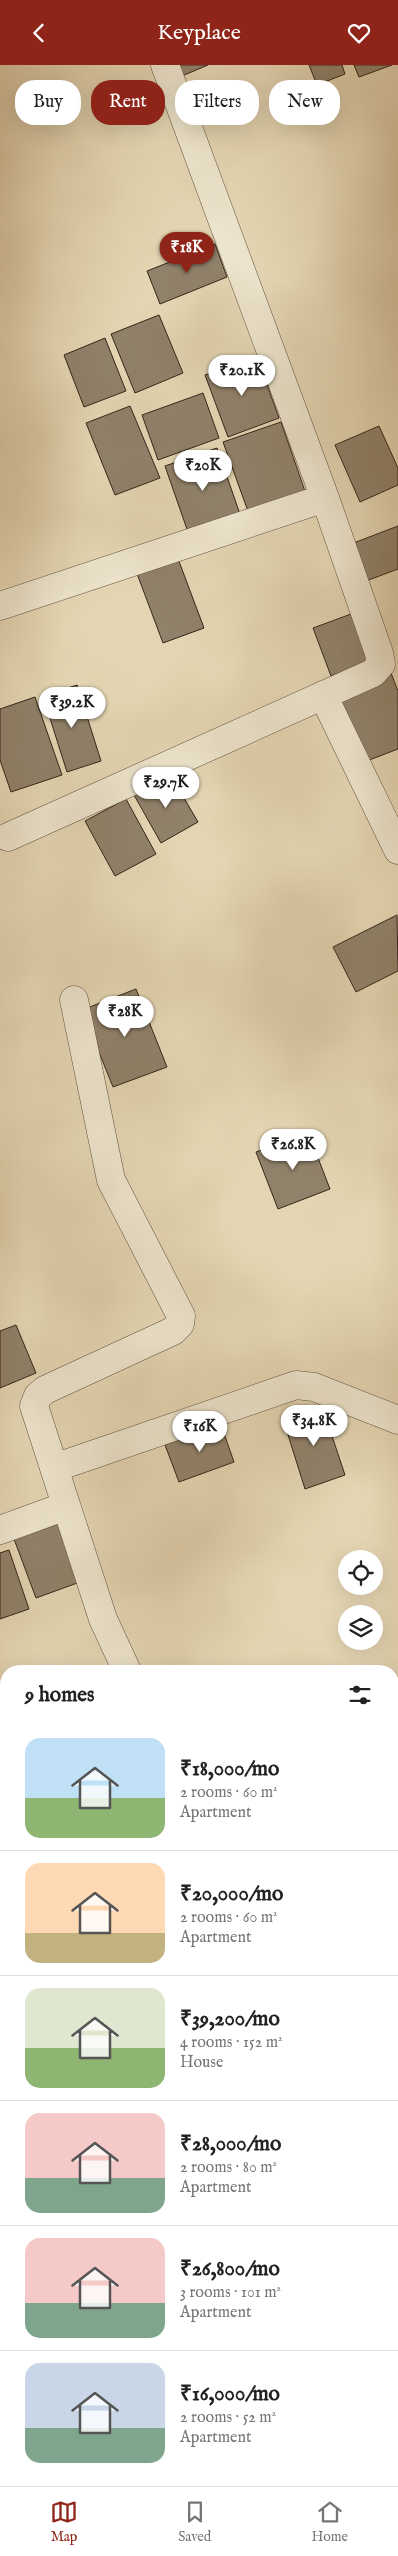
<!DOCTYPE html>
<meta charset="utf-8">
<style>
body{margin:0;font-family:"IM FELL English",serif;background:#f6f6f6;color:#222;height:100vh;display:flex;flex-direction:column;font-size:19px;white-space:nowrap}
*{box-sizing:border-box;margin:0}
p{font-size:16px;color:#767676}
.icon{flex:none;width:28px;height:28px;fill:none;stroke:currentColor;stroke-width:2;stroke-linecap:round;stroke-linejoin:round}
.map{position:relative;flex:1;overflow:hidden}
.details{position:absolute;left:0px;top:1600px;width:399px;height:821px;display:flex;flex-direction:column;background:#fff;border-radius:20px 20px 0 0;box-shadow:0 5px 20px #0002}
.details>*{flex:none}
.top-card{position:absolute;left:15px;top:15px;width:369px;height:45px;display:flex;gap:10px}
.tools{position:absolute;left:338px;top:1485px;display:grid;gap:10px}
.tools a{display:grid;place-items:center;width:45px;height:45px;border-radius:50%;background:#fff;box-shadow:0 5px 20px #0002;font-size:25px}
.price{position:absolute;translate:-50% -42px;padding:0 11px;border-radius:18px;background:#fff;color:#222;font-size:16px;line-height:32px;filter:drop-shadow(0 1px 2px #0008)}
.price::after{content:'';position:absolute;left:50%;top:30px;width:15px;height:11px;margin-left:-8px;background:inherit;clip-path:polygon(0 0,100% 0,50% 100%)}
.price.current{background:#8f2418;color:#fff}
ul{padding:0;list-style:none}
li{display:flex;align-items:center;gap:15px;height:125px;padding:0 25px}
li+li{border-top:1px solid #e0e0e0}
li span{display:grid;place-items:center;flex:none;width:140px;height:100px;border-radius:15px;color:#555}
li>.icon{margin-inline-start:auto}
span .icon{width:60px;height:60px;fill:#fffc;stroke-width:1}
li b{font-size:21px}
h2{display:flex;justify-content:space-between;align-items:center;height:60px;padding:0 25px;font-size:21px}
.pill{padding:0 18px;border-radius:20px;background:#fff;box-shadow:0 5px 20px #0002;font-size:18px;line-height:45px}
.pill.current{background:#8f2418;color:#fff}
header{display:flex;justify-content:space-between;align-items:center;height:65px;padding:0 25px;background:#8f2418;color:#fff;font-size:22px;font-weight:600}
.tabs{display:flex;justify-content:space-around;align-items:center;height:70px;border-top:1px solid #e0e0e0;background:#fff;font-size:14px;color:#767676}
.tabs a{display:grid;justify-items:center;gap:2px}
.tabs .current{color:#8f2418}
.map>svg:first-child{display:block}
.building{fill:#90816a;stroke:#34251b}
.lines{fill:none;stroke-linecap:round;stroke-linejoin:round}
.minor-casing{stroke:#605141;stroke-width:29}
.minor{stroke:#ede4cd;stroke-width:28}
</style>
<header><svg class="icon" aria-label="back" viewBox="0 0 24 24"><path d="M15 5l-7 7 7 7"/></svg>Keyplace<svg class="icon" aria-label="heart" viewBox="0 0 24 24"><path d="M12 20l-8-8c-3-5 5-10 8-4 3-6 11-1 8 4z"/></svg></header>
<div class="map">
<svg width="398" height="2421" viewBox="0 0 398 2421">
<rect width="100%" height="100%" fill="#e4d5b2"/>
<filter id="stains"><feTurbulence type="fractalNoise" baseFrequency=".004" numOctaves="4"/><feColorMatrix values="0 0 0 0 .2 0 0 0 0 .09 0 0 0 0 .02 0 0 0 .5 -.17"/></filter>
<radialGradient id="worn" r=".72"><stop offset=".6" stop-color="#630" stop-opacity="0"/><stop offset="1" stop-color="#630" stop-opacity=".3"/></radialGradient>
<path class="building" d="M177,0H208L182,11Z
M309,0H342L345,9L317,20Z
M354,0H392L359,12Z
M215,179L227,212L160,239L147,206Z
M159,250L183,308L135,328L111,269Z
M105,273L126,326L84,342L64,290Z
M257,292L279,353L228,372L205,310Z
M203,328L219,373L158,395L142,350Z
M130,341L160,413L115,430L86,358Z
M281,357L306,429L249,449L223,377Z
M379,361L398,403V420L360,437L335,380Z
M217,383L241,452L189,470L165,401Z
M398,461V504L366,516L351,479Z
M177,491L204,563L163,578L136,506Z
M351,549L369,597L331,611L313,563Z
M391,608L398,626V684L364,697L337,629Z
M77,620L101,696L67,707L43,631Z
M35,632L62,710L11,727L0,695V644Z
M170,709L198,757L161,778L134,730Z
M126,734L156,789L115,811L85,756Z
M397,850L398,906L356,927L333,882Z
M136,924L167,1002L113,1022L82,945Z
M308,1067L330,1124L278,1144L256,1087Z
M16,1260L36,1308L0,1323V1266Z
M322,1341L345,1410L305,1424L283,1354Z
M221,1360L234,1397L179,1417L165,1380Z
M60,1458L80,1517L36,1533L14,1474Z
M9,1485L29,1544L0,1554V1488Z
M398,1668V1732L392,1734V1671Z
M398,1831V1880L392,1870V1834Z
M392,1879L398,1889V1895L392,1897Z
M1,1967L6,1976V2022L0,2025Z
M6,2035V2094L0,2097V2038Z
M395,2346L398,2351V2388L392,2391V2348Z
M171,2415H245L247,2421H173Z"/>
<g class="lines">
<g class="minor-casing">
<path id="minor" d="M0,541L325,433
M323,630L398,785
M8,772L373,608L381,599L379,588L325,433L165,0
M74,935L111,1115L181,1251L180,1259L173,1266L45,1325L38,1331L34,1341L103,1554L127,1606
M54,1403L296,1320L314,1322L398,1355
M0,1465L66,1441
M0,2188L6,2200
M392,2264L398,2280
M0,2389L6,2387
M119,2415L122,2421"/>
</g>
<use href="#minor" class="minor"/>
</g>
<rect width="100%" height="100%" filter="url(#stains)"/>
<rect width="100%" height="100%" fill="url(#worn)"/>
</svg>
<div class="tools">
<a><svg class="icon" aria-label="locate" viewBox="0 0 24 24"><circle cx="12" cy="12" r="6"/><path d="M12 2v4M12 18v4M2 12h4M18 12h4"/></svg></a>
<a><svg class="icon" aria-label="layers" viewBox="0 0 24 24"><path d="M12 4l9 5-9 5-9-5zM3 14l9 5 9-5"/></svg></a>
</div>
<b class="price current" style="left:187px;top:209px">₹18K</b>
<b class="price" style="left:242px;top:332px">₹20.1K</b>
<b class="price" style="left:203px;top:427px">₹20K</b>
<b class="price" style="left:72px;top:664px">₹39.2K</b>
<b class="price" style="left:166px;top:744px">₹29.7K</b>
<b class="price" style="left:125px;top:973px">₹28K</b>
<b class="price" style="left:293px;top:1106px">₹26.8K</b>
<b class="price" style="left:314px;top:1382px">₹34.8K</b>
<b class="price" style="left:200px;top:1388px">₹16K</b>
<div class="top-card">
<a class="pill">Buy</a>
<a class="pill current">Rent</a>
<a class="pill">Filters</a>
<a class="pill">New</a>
</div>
<section class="details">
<h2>9 homes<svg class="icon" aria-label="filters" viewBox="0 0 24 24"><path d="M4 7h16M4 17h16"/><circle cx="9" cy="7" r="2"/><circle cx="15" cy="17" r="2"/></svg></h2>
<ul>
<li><span style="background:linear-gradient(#bfe0f5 60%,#8fb573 0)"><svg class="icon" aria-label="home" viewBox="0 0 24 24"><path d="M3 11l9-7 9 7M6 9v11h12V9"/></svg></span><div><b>₹18,000/mo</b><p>2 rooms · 60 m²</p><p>Apartment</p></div></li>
<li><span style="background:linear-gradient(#ffd9b3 70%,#c2b280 0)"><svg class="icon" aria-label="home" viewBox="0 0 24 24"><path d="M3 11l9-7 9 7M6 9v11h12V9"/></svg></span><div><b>₹20,000/mo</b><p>2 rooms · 60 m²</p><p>Apartment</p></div></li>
<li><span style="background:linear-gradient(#dfe7d0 60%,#8fb573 0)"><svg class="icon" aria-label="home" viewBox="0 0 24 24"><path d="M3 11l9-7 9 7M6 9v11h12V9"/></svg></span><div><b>₹39,200/mo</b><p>4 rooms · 152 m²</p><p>House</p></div></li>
<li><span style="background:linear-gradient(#f6c9c9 65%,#7fa58c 0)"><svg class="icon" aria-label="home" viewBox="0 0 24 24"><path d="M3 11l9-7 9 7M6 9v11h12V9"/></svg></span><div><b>₹28,000/mo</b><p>2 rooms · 80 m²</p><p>Apartment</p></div></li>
<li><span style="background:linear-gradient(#f6c9c9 65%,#7fa58c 0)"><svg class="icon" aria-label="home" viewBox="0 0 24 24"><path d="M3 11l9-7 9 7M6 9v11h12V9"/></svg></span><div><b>₹26,800/mo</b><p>3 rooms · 101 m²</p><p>Apartment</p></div></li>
<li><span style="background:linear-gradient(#c9d6e8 65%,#7fa58c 0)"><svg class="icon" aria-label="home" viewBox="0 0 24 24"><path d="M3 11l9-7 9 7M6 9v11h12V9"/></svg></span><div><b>₹16,000/mo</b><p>2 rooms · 52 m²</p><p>Apartment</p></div></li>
</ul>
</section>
</div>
<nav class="tabs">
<a class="current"><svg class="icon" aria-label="map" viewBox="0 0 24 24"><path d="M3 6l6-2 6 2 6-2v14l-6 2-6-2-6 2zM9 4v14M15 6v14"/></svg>Map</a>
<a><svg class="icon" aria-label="saved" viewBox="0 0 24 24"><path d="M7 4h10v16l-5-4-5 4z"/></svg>Saved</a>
<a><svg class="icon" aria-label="home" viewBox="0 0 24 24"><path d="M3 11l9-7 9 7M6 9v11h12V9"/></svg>Home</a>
</nav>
